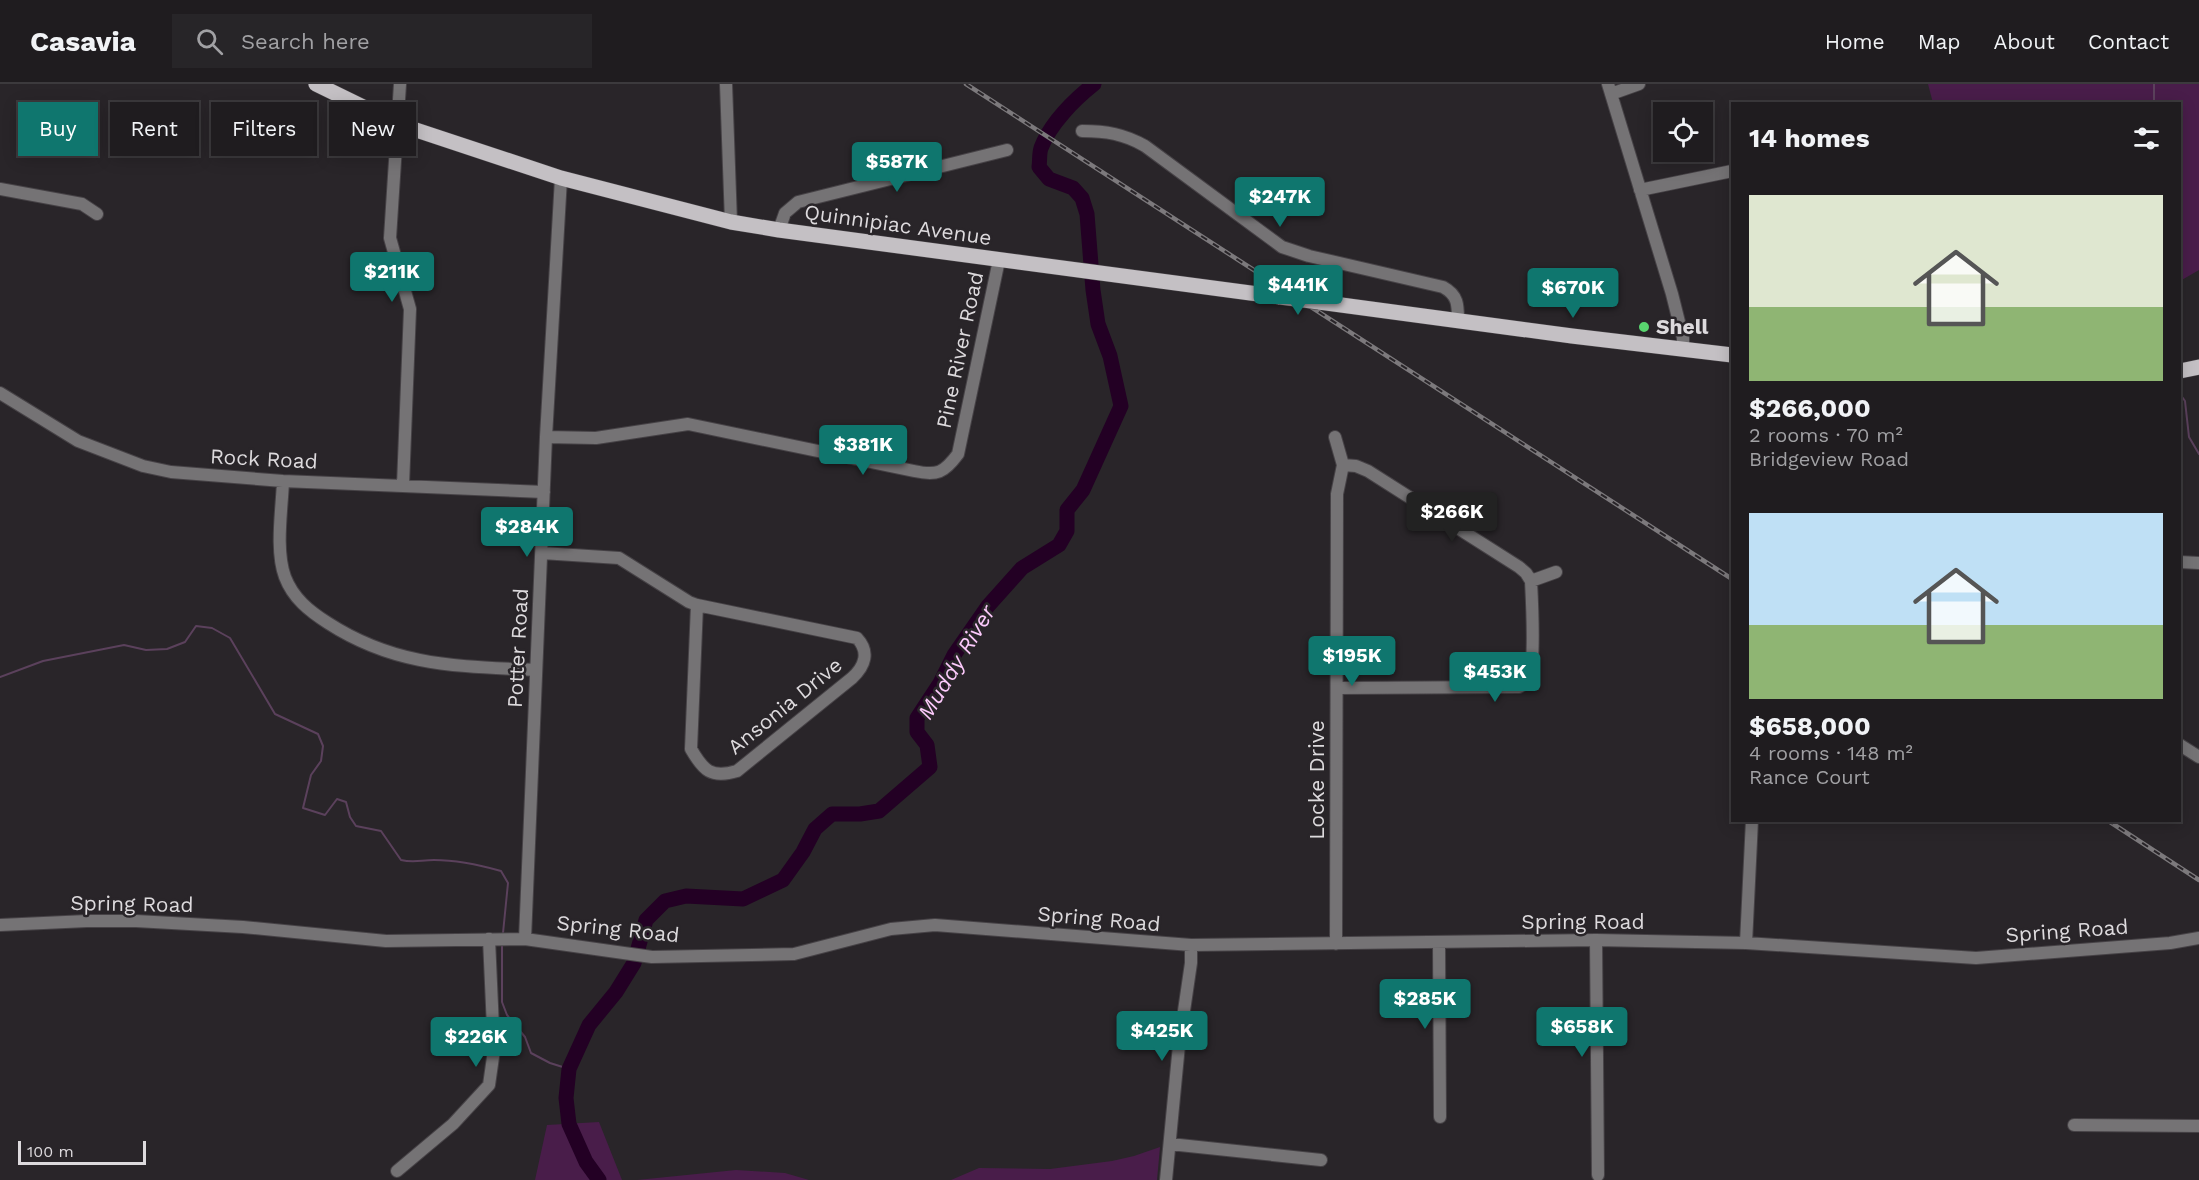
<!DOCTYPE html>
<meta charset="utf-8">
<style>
body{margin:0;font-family:"Work Sans",sans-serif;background:#272528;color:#f1f3f6;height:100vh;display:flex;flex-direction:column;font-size:22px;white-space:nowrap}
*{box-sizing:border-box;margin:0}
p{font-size:20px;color:#a1a1a4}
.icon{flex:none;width:33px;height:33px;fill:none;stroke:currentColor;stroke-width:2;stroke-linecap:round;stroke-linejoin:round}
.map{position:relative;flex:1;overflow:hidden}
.sheet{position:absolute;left:1731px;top:18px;width:450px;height:720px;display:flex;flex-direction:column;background:#1f1c1f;border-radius:0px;box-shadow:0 3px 15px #0003,0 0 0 2px #3c3a3d}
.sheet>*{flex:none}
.banner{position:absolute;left:18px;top:18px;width:570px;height:54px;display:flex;gap:12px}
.fabs{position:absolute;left:1653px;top:18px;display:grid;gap:12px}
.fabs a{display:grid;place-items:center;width:60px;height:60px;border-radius:0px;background:#1f1c1f;box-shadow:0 3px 15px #0003,0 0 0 2px #3c3a3d;font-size:30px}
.scale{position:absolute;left:18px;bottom:15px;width:128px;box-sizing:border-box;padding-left:6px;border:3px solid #dddadd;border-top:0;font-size:16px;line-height:21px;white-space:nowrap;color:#dddadd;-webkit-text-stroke:4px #292529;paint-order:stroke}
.price{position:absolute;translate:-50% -51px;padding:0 14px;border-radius:6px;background:#0f766e;color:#fff;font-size:20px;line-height:39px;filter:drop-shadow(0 2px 3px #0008)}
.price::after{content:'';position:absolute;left:50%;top:36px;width:18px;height:14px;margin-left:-9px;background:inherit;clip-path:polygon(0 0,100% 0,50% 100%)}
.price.active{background:#222;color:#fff}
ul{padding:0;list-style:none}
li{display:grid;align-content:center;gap:12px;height:318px;padding:0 18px}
li span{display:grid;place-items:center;height:186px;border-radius:0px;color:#555}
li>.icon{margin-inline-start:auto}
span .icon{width:108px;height:108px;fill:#fffc;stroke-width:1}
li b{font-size:26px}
h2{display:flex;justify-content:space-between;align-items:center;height:72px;padding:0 18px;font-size:26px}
.chip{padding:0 21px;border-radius:0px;background:#1f1c1f;box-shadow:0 3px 15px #0003,0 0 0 2px #3c3a3d;font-size:21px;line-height:54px}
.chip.active{background:#0f766e;color:#fff}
header{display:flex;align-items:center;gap:36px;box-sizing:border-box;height:84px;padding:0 30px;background:#1f1c1f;border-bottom:2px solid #3c3a3d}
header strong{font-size:28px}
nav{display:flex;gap:33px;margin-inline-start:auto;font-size:21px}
.search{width:420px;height:54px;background:#272528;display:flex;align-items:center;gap:15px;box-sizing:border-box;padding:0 21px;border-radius:0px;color:#a1a1a4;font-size:22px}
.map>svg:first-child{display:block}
.green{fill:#491d4a}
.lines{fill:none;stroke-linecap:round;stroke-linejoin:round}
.stream{stroke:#5b415c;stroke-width:2}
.river{stroke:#230024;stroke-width:15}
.minor-casing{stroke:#464246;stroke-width:14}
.major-casing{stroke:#464246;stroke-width:16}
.minor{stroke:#757375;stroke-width:12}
.major{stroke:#c4c0c4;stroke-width:15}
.rail-casing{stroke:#7c797c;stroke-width:4.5}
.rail{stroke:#292529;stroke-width:2;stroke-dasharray:7;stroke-linecap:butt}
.major-bridge-casing{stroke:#464246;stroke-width:16;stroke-linecap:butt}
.major-bridge{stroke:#c4c0c4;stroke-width:15}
.poi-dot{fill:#59d56f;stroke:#292529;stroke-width:2}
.labels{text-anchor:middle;stroke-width:5;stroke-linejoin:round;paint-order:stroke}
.street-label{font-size:21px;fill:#dddadd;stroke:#292529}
.poi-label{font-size:21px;font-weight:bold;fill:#dddadd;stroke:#292529;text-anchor:start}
.water-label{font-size:22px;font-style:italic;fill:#fdcafc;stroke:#292529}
</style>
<header>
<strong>Casavia</strong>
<div class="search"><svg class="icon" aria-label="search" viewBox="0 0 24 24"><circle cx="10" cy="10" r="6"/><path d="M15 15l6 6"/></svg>Search here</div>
<nav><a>Home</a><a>Map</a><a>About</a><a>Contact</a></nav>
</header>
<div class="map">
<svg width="2199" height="1096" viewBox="0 0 2199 1096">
<rect width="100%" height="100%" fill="#292529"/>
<path class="green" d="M1928,0H2199V186L2180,197V20L1933,19Z
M599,1038L622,1096H535L547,1041Z
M1160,1063L1157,1096H951L979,1084L1050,1085L1112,1077L1134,1072Z
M736,1086L785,1089L809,1096H637Z"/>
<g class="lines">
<path class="stream" d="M2154,0V20
M2180,310L2185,317L2189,353L2199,370
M0,593L43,577L124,561L146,566L167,565L185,558L196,542L212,544L230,554L275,630L318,650L323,662L321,677L311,691L303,724L325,731L337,715L346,718L350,733L356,742L381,747L401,776C414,779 421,776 434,776C455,776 480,781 501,787L508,799L503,849
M502,861V918L507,931L525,953L531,969L550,979L569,985"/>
<path class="river" d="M599,1096L586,1078L569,1040L566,1014L569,985L589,941L616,908L634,879L646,836L665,817L686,812L743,815L783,796L803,768L815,745L832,730H860L879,727L930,683L927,661L917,648V634L940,599L954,571L988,522L1022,484L1059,461L1067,447V426L1083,406L1121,322L1110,272L1098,240L1093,206L1087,130L1082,114L1073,104L1049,95L1039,83C1040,77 1039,70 1041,64C1050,40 1074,16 1094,0"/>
<g class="minor-casing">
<path id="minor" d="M400,0L390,154L410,225L403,401
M726,0L731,138
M1608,0L1672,210L1683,254V266
M1611,10L1639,0
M1082,47C1106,47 1124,50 1145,62L1282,163L1309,172L1443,203C1458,211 1458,221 1458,236
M0,105L82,120L97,130
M1640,106L1732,87
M779,146L785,129L798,118L1007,66
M0,309L78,357L143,382L171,388L283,397L544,408
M546,353L596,354L688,340L914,387C937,392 944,389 958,370L999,176
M1335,353L1343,381L1337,410L1336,860
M1343,381L1356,382L1368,387L1519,483L1526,489L1531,497L1556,488
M283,397C282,425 275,466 285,493C293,514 309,527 328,539C396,583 458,582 535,586
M542,469L619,474L689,518L697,521
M2180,478L2199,479
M697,521L857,554C870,568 865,582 852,594L737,687C711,695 703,686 691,665Z
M1337,604L1519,603C1523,601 1527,599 1529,594C1535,579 1532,516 1531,497
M2180,661L2199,673
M0,841L87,837H136L243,843L386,857L525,855L652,873L794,870L891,845L935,841L1191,861L1596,856L1746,859L1976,874L2170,859L2199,854
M525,855L546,353L561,94
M1596,856L1598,1091
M1439,859L1440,1033
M1746,859L1752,736
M2074,1041L2199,1042
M1170,1060L1321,1076
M397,1087L453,1040L489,1001L494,966L489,855
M1166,1096L1179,961L1191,879V861"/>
</g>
<g class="major-casing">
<path id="major" d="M316,0L398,40L561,94L731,138L779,146L1280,213
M1319,218L1572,252L1732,271
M2180,287L2199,283"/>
</g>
<use href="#minor" class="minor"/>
<use href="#major" class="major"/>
<g class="rail-casing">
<path id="rail" d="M966,0L1732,495
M2107,736L2199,796"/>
</g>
<use href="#rail" class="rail"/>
<g class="major-bridge-casing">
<path id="major-bridge" d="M1280,213L1319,218"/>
</g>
<use href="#major-bridge" class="major-bridge"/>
</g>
<circle class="poi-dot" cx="1644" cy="243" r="6"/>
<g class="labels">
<g class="street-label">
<text transform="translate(898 141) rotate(8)" y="7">Quinnipiac Avenue</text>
<text transform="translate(960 266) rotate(-78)" y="7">Pine River Road</text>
<text transform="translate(264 375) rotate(3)" y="7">Rock Road</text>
<text transform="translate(518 564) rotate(-87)" y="7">Potter Road</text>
<text transform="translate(785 622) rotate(-39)" y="7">Ansonia Drive</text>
<text transform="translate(1317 696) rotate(-90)" y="7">Locke Drive</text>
<text transform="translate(132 820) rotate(1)" y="7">Spring Road</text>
<text transform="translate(1099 835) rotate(5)" y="7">Spring Road</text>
<text x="1583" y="845">Spring Road</text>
<text transform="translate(618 845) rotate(6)" y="7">Spring Road</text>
<text transform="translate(2067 847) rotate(-4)" y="7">Spring Road</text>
</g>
<g class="poi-label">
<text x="1656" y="250">Shell</text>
</g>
<g class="water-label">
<text transform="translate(956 578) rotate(-59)" y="8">Muddy River</text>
</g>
</g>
</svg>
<div class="fabs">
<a><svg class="icon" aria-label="locate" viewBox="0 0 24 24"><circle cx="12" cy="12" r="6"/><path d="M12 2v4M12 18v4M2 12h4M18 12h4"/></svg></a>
</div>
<div class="scale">100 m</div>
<b class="price" style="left:897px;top:109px">$587K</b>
<b class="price" style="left:1280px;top:144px">$247K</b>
<b class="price" style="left:392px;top:219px">$211K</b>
<b class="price" style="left:1298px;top:232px">$441K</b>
<b class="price" style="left:1573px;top:235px">$670K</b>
<b class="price" style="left:863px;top:392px">$381K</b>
<b class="price active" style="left:1452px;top:459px">$266K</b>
<b class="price" style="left:527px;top:474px">$284K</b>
<b class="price" style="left:1352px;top:603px">$195K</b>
<b class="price" style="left:1495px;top:619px">$453K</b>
<b class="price" style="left:1425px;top:946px">$285K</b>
<b class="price" style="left:1582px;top:974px">$658K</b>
<b class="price" style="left:1162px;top:978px">$425K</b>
<b class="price" style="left:476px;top:984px">$226K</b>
<div class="banner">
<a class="chip active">Buy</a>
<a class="chip">Rent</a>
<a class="chip">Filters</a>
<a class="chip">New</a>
</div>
<section class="sheet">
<h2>14 homes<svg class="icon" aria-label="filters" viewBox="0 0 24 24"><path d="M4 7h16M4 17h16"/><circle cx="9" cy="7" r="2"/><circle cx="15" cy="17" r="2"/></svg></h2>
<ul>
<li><span style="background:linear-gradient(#dfe7d0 60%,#8fb573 0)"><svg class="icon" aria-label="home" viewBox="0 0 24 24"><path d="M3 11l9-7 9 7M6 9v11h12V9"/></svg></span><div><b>$266,000</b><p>2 rooms · 70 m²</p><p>Bridgeview Road</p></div></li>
<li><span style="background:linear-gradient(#bfe0f5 60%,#8fb573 0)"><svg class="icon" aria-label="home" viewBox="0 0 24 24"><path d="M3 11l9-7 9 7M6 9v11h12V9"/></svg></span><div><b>$658,000</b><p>4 rooms · 148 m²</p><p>Rance Court</p></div></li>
</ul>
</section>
</div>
